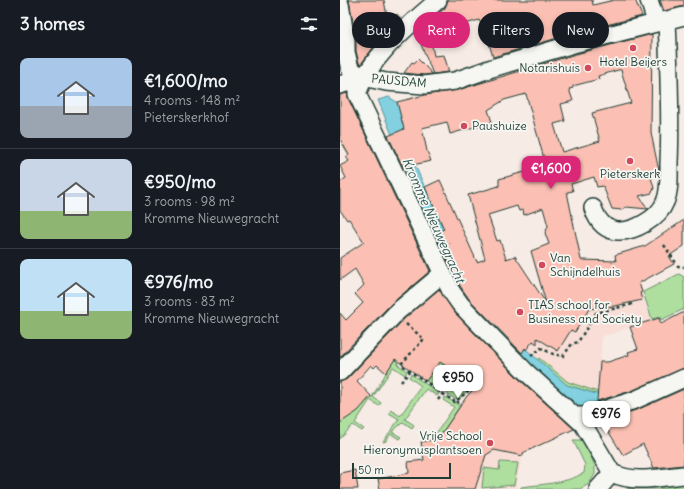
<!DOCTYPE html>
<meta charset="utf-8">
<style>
body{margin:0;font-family:Delius,sans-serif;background:#20242c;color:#f1f3f6;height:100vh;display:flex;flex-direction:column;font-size:15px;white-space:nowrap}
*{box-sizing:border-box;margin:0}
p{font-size:13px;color:#9ea1a6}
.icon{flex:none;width:22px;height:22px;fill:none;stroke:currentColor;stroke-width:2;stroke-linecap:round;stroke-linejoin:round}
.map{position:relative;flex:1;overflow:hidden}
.side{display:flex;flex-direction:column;background:#171b24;width:340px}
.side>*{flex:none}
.guide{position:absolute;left:12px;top:12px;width:272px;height:36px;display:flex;gap:8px}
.scale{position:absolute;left:12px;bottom:10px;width:99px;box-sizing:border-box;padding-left:4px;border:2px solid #1f3d34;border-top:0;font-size:11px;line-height:14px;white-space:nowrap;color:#1f3d34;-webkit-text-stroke:3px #f6f6f2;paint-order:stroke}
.price{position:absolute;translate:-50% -34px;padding:0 9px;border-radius:8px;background:#fff;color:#222;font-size:13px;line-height:26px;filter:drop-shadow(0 1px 2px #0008)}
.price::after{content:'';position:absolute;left:50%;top:24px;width:12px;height:9px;margin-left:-6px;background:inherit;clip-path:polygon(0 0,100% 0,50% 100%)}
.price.on{background:#db2777;color:#fff}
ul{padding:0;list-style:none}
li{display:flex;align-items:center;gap:12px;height:100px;padding:0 20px}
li+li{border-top:1px solid #363941}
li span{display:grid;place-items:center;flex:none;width:112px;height:80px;border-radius:8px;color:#555}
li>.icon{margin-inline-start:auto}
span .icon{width:48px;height:48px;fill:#fffc;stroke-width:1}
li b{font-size:17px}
h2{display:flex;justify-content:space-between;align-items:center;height:48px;padding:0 20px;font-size:17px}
.tag{padding:0 14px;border-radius:18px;background:#171b24;box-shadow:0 2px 6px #0003;font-size:14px;line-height:36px}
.tag.on{background:#db2777;color:#fff}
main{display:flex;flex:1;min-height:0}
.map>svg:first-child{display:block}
.built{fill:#f8ded6}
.green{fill:#afdf9f;stroke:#678e6a}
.water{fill:#82d0e0;stroke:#5a959b}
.building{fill:#fbc0b3;stroke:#1f3d34;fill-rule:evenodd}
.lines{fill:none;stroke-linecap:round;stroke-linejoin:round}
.minor-casing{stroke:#1f3d34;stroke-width:20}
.path{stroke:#1f3d34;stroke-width:2.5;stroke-dasharray:3 3;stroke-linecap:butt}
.minor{stroke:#f6f6f2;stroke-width:17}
.poi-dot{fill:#d1495b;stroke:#f6f6f2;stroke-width:1.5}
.labels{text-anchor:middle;stroke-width:3.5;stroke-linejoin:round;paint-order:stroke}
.poi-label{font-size:12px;fill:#1f3d34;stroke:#f6f6f2;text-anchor:start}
.street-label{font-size:12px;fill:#1f3d34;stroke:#f6f6f2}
.water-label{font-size:13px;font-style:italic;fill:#335a56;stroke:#f6f6f2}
</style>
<main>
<section class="side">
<h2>3 homes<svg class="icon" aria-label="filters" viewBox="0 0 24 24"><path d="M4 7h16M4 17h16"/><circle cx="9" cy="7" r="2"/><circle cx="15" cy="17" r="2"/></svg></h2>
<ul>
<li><span style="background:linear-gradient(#a9c7e8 60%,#9aa5b1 0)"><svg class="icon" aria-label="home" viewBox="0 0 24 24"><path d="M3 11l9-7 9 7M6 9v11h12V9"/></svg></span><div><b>€1,600/mo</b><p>4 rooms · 148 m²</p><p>Pieterskerkhof</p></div></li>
<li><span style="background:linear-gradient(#c9d6e8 65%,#8fb573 0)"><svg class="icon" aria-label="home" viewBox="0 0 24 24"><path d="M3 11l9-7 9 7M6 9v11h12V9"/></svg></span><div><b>€950/mo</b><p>3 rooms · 98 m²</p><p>Kromme Nieuwegracht</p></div></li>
<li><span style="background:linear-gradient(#bfe0f5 65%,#8fb573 0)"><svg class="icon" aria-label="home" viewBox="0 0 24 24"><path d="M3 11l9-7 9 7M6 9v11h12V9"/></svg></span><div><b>€976/mo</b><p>3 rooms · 83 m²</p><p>Kromme Nieuwegracht</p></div></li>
</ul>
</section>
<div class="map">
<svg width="344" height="489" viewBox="0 0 344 489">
<rect width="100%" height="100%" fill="#f7ebe5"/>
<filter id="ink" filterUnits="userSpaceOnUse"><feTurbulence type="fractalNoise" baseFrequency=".025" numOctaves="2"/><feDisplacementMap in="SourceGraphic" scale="8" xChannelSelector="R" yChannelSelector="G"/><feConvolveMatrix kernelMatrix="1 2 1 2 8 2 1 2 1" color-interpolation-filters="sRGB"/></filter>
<g filter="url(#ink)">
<path class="built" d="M290,250L311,319L272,334L262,336L258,393L227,383L186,350L193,340L196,342L206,328L241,260L276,261L275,255Z
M131,444L182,456L175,488L121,489Z"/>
<path class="green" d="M339,274L344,277V309L321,320L320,317L312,319L303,292Z
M75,339L77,343L57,364L67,371L65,375L53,367L33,397L41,403L39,406L30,400L15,423L24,429L22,431L13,425L0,439V423L32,397L52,363Z
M199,358L228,382L258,392L257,394L227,385L197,361Z
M100,362L114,372L101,390L86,381Z
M71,374L99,393L97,396L86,389L65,419L74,425L72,428L63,422L52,432L61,437L59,439L51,434L46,441L43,442L59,419L49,413L51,410L60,416L81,386L69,377Z
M118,375L133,385L120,398L115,399L107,394Z
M105,397L120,406L98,439L93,438L114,407L103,400Z
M233,440H244L255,466V474L249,484L240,489H181V487C202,484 224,484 244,473L245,465Z
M160,462L178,463L174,485L142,488L144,468L159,470Z
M344,478V489H287L288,485Z"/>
<path class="water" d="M49,97L58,103L70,154L106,235L172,337L227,385L256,394L321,371L344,358V371L306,389L244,409L190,369L141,318L118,286L86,220L38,100Z"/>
<path class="building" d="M9,0H44L48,22L57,14L61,19L33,48L21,64L19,63L16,51V40Z
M108,0H252L253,5L274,0H295L302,16L231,34L153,57L143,23L141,24L139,20L99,32L91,41L94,56L104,55L109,72L93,74L76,32L105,8Z
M320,0H344V6L324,11Z
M312,34L311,133L319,171L310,174L314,188L312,193L299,196L308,209L286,207L282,210L272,209L263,186L257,187L254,177L231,184L233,191L227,192L241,260L276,261L275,255L305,246L344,220V246L329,256L334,264L299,283L302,292L300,293L302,300L275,306L249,309L235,332L231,330L218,351L197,338V344L193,341L186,350L185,348L182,353L129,299L120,286L95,233L104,229L85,187L100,180L137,262L145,259L128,195L159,186V179L206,166L186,94L164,100L148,110L152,122L110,134L107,122L82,128L87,151L91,161L63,167L48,136L64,129L57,102L85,95L118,90L236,54ZM278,70H281L291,103L252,113L260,141L222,152L214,124L225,121L221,104L233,101L229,89L233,88V86L259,79L258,76ZM177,206L179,211L183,210L184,215L203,208L208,226L205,233L209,244L191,251L206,303L175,256L166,259L160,240L157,241L148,215Z
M78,59L85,66L92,74L84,75L64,73L72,62L74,63Z
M7,93L8,98L90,271L51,304L0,357V313L6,320L23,303L15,294L24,285L15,269L0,280V258L24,242L9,219L7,220L0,210V182L6,178L0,166L9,161L6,157L9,155L0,139V95Z
M99,289L114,312L178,378L234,429L183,453V456L154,450L146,455L135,489H40L38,479L69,473L68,462L84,460L81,442L98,439L127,396L136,387L100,362L86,381L55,359L46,373L37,365L34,368L31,365L17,381L31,396L18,411L0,423V382L7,379L65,318Z
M344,312V368L291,391L257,401L260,362H268L289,355L288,352L298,349L290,327L319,318L321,324Z
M344,389V465L314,468L303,444L283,455L262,421L299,409Z
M15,470L18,489H0V473Z"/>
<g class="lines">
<g class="minor-casing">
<path id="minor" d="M98,0C68,26 30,56 17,94L111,291L121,305L149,334L185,371L243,424L272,473
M309,0L316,22
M0,4L6,41V52L10,69L23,77L46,82L84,85L115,81L152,68L233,44L344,16
M0,85L23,77
M253,208C257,220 264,230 278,231C294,232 319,218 325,202C330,191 329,175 329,163C331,116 329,68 327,20
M0,372L58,311L102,274
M235,416H244L295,400L344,378
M272,473C295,484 319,477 344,475
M258,489L272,473"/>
</g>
<path class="path" d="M324,245L338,266L344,267
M105,247L110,243
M66,324L84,339L61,364L70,371
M191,356L201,348L213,354L223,356L232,344L238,342L256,313L293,304
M61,382L70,371L115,402L134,386
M98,400L114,378
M117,401L120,405"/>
<use href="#minor" class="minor"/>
</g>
</g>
<g class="poi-dot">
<circle cx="293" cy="48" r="4"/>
<circle cx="248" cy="68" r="4"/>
<circle cx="124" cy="126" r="4"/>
<circle cx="290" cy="161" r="4"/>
<circle cx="202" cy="265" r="4"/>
<circle cx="180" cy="312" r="4"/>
<circle cx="150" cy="443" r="4"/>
</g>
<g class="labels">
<g class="poi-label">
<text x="293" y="66" text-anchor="middle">Hotel Beijers</text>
<text x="240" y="72" text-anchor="end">Notarishuis</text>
<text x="132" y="130">Paushuize</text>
<text x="290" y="178" text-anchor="middle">Pieterskerk</text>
<text x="210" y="262">Van<tspan x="210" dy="14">Schijndelhuis</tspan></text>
<text x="188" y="309">TIAS school for<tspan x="188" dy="14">Business and Society</tspan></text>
<text x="142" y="440" text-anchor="end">Vrije School<tspan x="142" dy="14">Hieronymusplantsoen</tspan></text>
</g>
<g class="street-label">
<text transform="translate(59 81) rotate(5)" y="4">PAUSDAM</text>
</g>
<g class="water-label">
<text transform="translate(94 220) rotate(66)" y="5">Kromme Nieuwegracht</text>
</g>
</g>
</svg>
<div class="scale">50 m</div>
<b class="price on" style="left:211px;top:190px">€1,600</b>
<b class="price" style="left:118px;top:399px">€950</b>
<b class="price" style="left:266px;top:435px">€976</b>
<div class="guide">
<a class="tag">Buy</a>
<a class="tag on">Rent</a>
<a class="tag">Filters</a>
<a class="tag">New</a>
</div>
</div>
</main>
